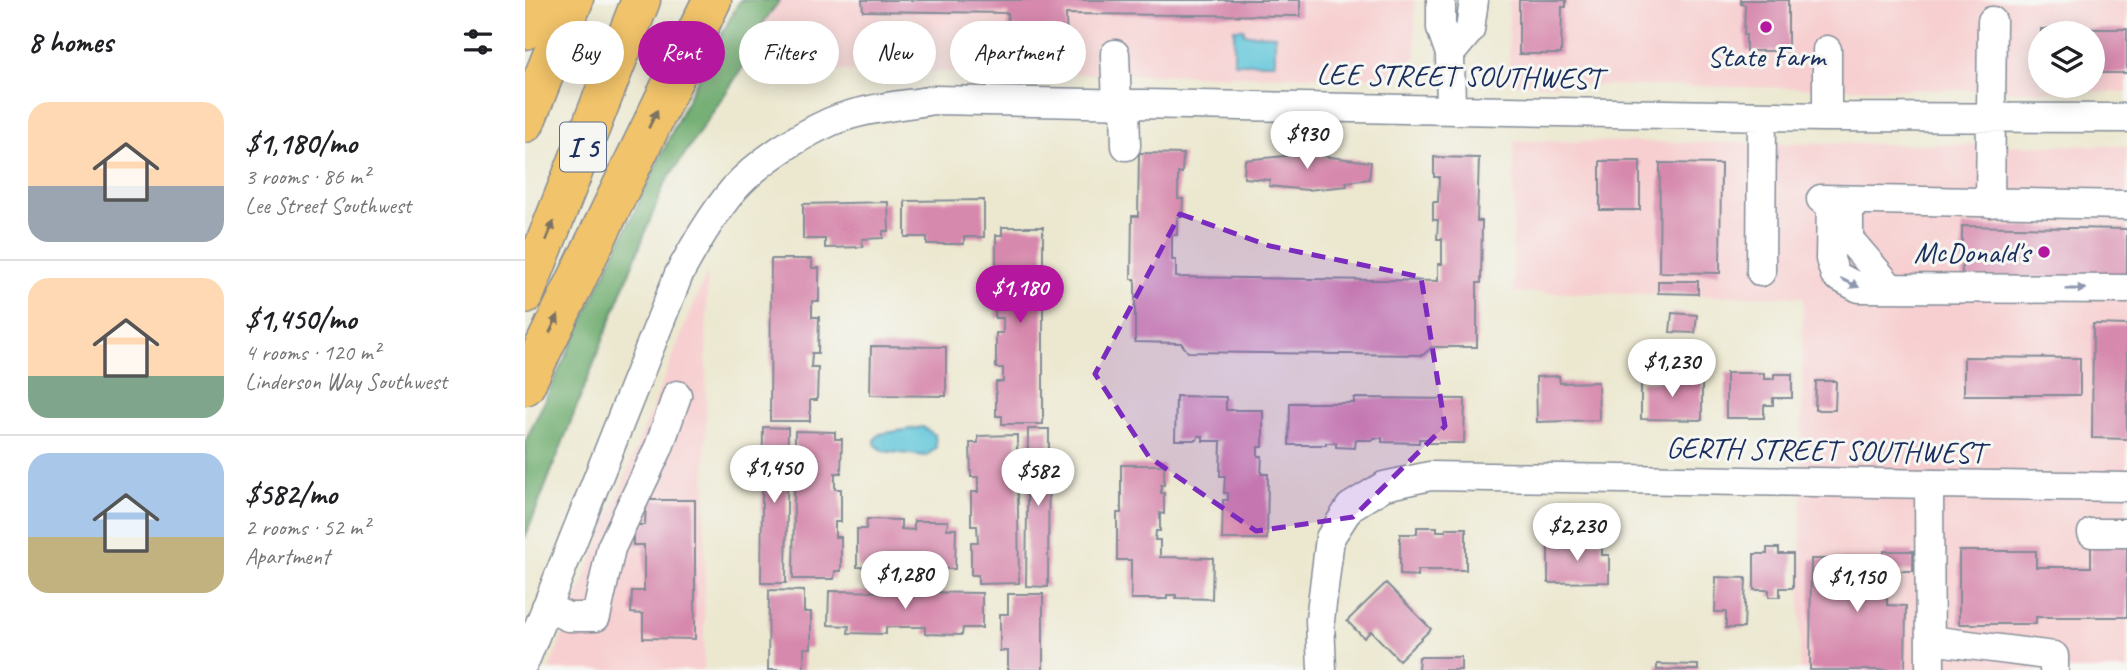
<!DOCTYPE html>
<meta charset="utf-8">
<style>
body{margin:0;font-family:Caveat,sans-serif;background:#f2f2f2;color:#202124;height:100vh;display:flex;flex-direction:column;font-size:26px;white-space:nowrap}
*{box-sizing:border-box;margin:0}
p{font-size:23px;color:#757577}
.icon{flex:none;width:38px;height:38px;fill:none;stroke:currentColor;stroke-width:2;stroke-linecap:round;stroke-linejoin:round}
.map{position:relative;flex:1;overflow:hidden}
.side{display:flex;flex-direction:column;background:#fff;width:525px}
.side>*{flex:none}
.banner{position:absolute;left:21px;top:21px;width:665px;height:63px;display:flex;gap:14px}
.buttons{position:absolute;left:1503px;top:21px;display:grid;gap:14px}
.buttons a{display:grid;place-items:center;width:77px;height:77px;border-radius:50%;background:#fff;box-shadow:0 4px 18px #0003;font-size:35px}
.price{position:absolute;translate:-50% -60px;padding:0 16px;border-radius:24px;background:#fff;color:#222;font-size:23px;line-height:46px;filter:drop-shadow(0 2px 4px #0008)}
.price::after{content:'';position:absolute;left:50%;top:42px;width:21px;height:16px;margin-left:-10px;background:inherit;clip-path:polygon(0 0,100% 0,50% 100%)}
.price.selected{background:#b5179e;color:#fff}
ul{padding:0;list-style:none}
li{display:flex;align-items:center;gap:21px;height:175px;padding:0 28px}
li+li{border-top:2px solid #e0e0e0}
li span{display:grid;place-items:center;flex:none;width:196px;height:140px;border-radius:21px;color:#555}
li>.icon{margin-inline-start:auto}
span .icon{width:84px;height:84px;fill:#fffc;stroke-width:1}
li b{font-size:30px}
h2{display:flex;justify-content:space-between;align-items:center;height:84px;padding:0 28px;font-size:30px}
.tag{padding:0 24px;border-radius:32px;background:#fff;box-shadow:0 4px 18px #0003;font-size:24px;line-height:63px}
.tag.selected{background:#b5179e;color:#fff}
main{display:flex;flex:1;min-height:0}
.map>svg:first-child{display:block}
.built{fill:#f7cfd0;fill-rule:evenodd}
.forest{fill:#6eac6e;stroke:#446e66;stroke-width:2}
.water{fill:#5dc5d9;stroke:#3c7a9c;stroke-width:2}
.building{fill:#d789ad}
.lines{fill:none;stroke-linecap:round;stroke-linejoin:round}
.minor-casing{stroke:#848c97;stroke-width:31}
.highway-casing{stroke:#848c97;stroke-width:41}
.minor{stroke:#fff;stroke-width:28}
.highway{stroke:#f1c36a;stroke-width:38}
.oneway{fill:#7b7263}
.oneway2{fill:#8d97ae}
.marked{fill:#7b2cbf;fill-opacity:0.2;stroke:#7b2cbf;stroke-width:5;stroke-dasharray:14 9;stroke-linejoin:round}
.poi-dot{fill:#b5179e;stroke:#f6f6f2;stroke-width:2.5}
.labels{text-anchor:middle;stroke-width:6;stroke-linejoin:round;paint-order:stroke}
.shield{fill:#f6f6f2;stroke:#5d6b8a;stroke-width:2}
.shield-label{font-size:28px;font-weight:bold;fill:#1b2f5e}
.poi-label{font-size:30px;fill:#1b2f5e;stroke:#f6f6f2}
.street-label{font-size:30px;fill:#1b2f5e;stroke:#f6f6f2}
</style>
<main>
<section class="side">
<h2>8 homes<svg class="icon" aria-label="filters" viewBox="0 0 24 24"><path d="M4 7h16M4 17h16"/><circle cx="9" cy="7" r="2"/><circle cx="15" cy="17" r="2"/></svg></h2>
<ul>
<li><span style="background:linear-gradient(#ffd9b3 60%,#9aa5b1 0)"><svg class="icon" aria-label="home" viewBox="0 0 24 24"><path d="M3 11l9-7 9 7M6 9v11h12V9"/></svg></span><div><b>$1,180/mo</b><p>3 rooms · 86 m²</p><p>Lee Street Southwest</p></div></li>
<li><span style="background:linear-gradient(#ffd9b3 70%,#7fa58c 0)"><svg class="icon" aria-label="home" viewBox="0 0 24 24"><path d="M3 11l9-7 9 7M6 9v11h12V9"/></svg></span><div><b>$1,450/mo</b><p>4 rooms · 120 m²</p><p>Linderson Way Southwest</p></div></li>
<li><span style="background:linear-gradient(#a9c7e8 60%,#c2b280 0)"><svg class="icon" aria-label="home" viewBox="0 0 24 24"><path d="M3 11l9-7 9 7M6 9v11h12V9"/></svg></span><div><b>$582/mo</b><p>2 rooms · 52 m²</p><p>Apartment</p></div></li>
</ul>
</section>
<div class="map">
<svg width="1602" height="670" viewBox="0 0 1602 670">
<rect width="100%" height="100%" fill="#f6f6f2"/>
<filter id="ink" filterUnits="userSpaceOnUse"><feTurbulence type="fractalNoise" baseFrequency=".0143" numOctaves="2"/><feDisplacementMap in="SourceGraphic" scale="14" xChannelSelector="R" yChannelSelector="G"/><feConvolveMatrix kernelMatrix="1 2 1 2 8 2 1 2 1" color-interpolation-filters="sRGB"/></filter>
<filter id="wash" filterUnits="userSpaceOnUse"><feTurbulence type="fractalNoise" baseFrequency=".00686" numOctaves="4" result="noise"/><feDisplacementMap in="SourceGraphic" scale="28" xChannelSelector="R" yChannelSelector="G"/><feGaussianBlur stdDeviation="1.57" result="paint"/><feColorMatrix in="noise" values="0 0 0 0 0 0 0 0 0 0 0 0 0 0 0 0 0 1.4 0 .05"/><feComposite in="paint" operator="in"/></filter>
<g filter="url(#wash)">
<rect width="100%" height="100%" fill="#ece8d0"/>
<path class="built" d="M255,0H889L891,56L868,77L216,70L240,20Z
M984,0H1602V92L984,84ZM1516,33H1568V86H1516Z
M989,141L1602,146V670H1275L1278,297L988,292Z
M182,273L179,670H24L164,315Z"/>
<path class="forest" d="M215,0H255L240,20L216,70L139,185L0,538V442L166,92Z"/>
<path class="water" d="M709,29H719V34L750,35V63H709Z
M398,427L410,435L411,448L401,456L358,451L350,444V439L355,434Z"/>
<g id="blocks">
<path class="building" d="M337,0H775V16L541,14L542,50L511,52L482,48L483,13L338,11Z
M994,0H1041V7H1037L1036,54H994Z
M1216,0H1263V51H1221V35H1219L1220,5L1216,4Z
M1516,29H1602V73H1568V33H1516Z
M614,153L658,154L657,173H653V199H658L657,217H652V235H647V260H651V277L913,281V264H917V239H912L913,220H908V202H913L914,177H909V157L954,158L952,221H957L956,283H952V347H907L898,355L663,352L656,343L610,342V279H606L607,216H613Z
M781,154L846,162L844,179L821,182L822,186L782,190L744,186L745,180L719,178L720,160Z
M1075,161H1115V210H1075Z
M1135,163L1196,164L1195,273L1134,272Z
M459,200V237H439V244H402V237H380V201Z
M363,202L364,231H358V238L337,239L338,247L300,248V239H278V204Z
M1437,226L1602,229V276L1437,278Z
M477,227H518V424H477V416H471V382H478V368H471V333H478V318H470V284H478V268H471V235H477Z
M246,259H287V268H294V301H287V317H294L293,353H287L286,367H293L292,400H285V421H245Z
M1133,281H1173V294L1133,293Z
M1147,313L1172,315L1170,333L1145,332Z
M1568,324L1602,325V439L1567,438Z
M346,346L421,347V396L345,395Z
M1439,357L1555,358V395H1439Z
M1201,373H1239V379H1249V374H1267V398H1248V405H1239V418H1201Z
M1140,375H1156V381H1177V420L1116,419V381H1140Z
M1034,376L1035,383L1073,382L1074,420L1012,422L1011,377Z
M1291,381H1311L1310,410H1290Z
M651,396L701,397V410H738V447H733V456H737L736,474H743L742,539H697L698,500H703V493H699L700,476H695L696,441H678V436H673L672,440H650Z
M829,398L940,399L939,443H902L903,439H894V443L857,442V438H848V440H831L830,448L811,447V443H801V445H764L765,403H829Z
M238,427L263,428L261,583H236Z
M503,429H524L523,587L501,586Z
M270,431L310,432V439H317L316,473H310V489H316V522H310V537H316V571H310L309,579H268Z
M492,435L494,583L453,584V575H446V542H453L452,526H446V492H453V477H446L445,443H453V436Z
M596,465H639V485H636V493H639V514L635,513V531H631L630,540H635V557L688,558L687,599L651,598V595H642V599H606V560H592V513H596Z
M121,500H170V639L118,638V614L106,613L107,591H119V545H108V525H120Z
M342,519L376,520V529L389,530V521H423L422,529H431L430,569L332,567V529H341Z
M892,527H912V531H921V528H941V570H893V576L875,575V534H892Z
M1077,541V555H1084V582L1023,583V542Z
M1566,542H1602V617H1511V624H1434V551H1511V567H1566Z
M1242,548H1254V554H1268V588H1255V597H1244V590H1229V554H1242Z
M1359,551H1388V571H1362V605L1381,606L1380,670H1285L1286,559H1359Z
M1191,577L1221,578L1219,628H1201V612H1190Z
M861,583L906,629L874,660L846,631L839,638L822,621Z
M244,590L279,591V612H286V648H279V670H243Z
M304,591L457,593V628H438L437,635L400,634V627H361V634L323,633L324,626L303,625Z
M483,594H518V670H483V651H475V614H483Z
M894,657H936V670H893Z
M1132,664L1173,665V670H1132Z"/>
</g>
</g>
<g filter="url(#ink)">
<use href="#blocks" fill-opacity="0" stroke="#848c97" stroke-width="2"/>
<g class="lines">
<g class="minor-casing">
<path id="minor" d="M916,0V28L925,54L926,109
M590,54L592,104
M925,54L945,30L949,0
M600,104L601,146
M1302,117V50
M1296,199L1602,205
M1306,200L1305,259L1310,275L1334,288L1602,289
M1324,203V239L1366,288
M1465,203L1467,21
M1236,272L1237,116
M1404,485L1405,670
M1567,533H1602
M21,607L43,617H71L86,548L134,447L152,395
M1405,640L1529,656V670
M0,661L154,274C170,245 187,215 209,189C233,162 272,137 305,122C337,108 375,106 409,100L1297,117L1602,118
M797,670L795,620L805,538L825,507L859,486L905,476L1602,487"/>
</g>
<g class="highway-casing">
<path id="highway" d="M0,30L11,0
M0,123L49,0
M0,294L116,0
M0,386L187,0"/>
</g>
<use href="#minor" class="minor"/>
<use href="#highway" class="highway"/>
</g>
<defs><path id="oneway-solid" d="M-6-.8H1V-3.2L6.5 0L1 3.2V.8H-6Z" transform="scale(1.75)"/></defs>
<g class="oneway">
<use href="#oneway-solid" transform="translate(128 119) rotate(-64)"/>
<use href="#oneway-solid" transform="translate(25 231) rotate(-68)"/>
<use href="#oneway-solid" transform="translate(29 324) rotate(-64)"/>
</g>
<g class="oneway2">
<use href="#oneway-solid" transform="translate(1325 283) rotate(25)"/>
<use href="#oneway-solid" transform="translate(1551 289)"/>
</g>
</g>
<path class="marked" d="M655,214L745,246L896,277L920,426L828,517L731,531L624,457L570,374Z"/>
<g class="poi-dot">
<circle cx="1241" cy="27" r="7"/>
<circle cx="1519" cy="252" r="7"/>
</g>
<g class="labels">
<rect class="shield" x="35" y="122.5" width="46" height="49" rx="5"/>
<g class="shield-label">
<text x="58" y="157">I 5</text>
</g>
<g class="poi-label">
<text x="1241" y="66">State Farm</text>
<text x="1505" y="262" text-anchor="end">McDonald's</text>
</g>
<g class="street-label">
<text transform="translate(934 76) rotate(1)" y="10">LEE STREET SOUTHWEST</text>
<text transform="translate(1300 450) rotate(1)" y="10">GERTH STREET SOUTHWEST</text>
</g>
</g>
</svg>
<div class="buttons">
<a><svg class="icon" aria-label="layers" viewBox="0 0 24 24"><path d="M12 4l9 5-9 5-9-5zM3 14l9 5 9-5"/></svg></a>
</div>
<b class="price" style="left:782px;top:171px">$930</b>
<b class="price selected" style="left:495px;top:325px">$1,180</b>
<b class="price" style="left:1147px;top:399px">$1,230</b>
<b class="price" style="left:249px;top:505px">$1,450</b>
<b class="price" style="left:513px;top:508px">$582</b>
<b class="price" style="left:1052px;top:563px">$2,230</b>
<b class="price" style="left:380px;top:611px">$1,280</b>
<b class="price" style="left:1332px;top:614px">$1,150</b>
<div class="banner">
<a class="tag">Buy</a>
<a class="tag selected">Rent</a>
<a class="tag">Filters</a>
<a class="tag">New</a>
<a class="tag">Apartment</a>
</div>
</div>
</main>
